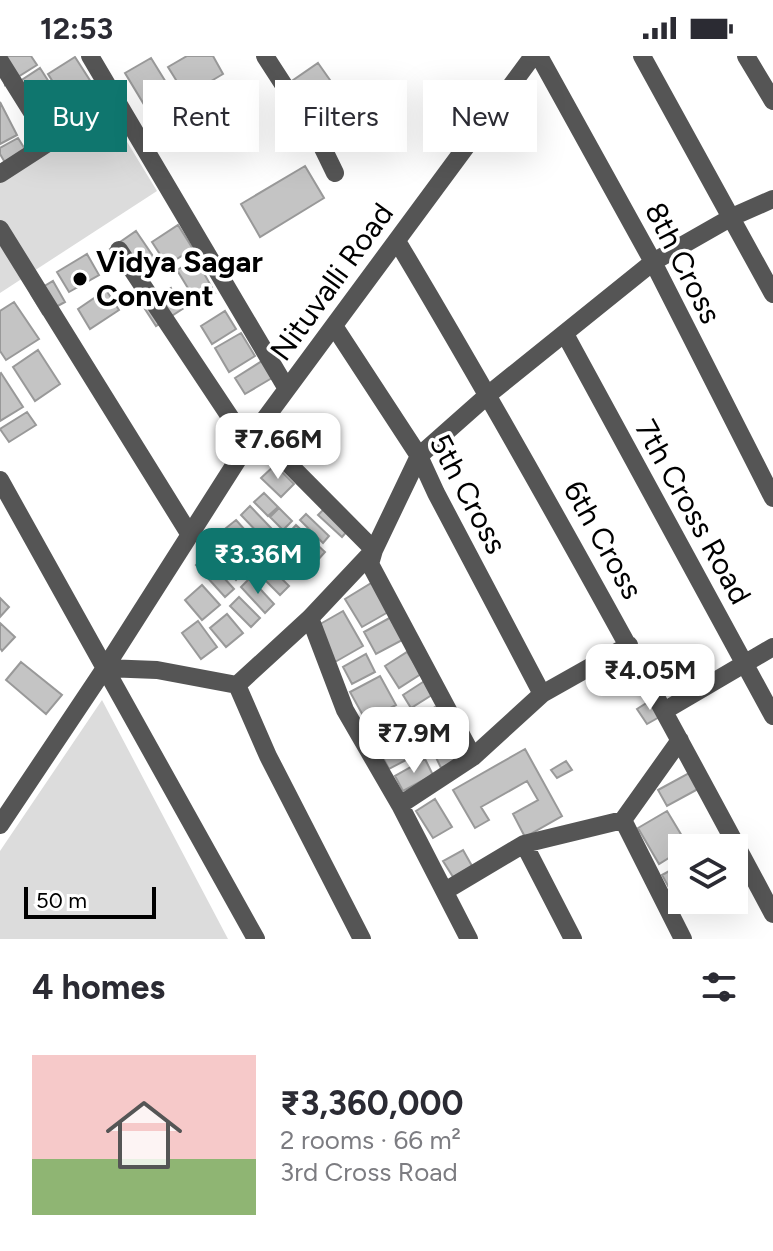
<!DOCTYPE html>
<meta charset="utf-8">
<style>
body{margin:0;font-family:Figtree,sans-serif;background:#f2f2f3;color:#2b2b33;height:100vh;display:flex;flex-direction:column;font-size:30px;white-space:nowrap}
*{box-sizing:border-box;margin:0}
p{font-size:26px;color:#7c7c81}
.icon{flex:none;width:44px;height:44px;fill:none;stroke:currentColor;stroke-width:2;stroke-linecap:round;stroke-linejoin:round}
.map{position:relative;height:883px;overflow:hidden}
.drawer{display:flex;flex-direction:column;background:#fff;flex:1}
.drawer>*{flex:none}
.hud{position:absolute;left:24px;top:24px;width:726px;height:72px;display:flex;gap:16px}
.tools{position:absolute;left:668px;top:778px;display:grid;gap:16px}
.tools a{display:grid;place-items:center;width:80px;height:80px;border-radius:0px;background:#fff;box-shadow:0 8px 32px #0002;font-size:40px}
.scale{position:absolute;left:24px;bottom:20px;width:132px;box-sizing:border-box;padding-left:8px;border:4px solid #000;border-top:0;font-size:22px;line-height:28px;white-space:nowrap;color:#000;-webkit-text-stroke:6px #fff;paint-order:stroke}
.price{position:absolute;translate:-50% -68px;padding:0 18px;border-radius:16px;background:#fff;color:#222;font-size:26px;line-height:52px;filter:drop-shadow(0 2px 4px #0008)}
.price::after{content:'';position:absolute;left:50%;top:48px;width:24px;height:18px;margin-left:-12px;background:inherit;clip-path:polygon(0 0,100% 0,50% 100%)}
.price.current{background:#0f766e;color:#fff}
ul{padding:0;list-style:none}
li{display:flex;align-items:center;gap:24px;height:200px;padding:0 32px}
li+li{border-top:2px solid #e1e1e2}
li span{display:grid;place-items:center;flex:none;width:224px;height:160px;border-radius:0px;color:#555}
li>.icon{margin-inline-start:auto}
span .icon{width:96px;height:96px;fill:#fffc;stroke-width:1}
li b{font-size:34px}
h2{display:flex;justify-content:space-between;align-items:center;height:96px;padding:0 32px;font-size:34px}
.tag{padding:0 28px;border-radius:0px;background:#fff;box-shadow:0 8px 32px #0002;font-size:28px;line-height:72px}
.tag.current{background:#0f766e;color:#fff}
.status{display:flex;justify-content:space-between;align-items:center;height:56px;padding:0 40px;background:#fff;direction:ltr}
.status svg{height:22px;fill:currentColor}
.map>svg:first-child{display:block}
.green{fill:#dcdcdc}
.building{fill:#c4c4c4;stroke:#999;stroke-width:2}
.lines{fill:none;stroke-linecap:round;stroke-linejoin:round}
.minor{stroke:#555;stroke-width:18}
.poi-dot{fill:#000;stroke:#fff;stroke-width:3}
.labels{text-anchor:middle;stroke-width:7;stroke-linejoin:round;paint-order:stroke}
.poi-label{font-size:30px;font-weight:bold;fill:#000;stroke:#fff;text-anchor:start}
.street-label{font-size:30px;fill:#000;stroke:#fff}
</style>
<div class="status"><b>12:53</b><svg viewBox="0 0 49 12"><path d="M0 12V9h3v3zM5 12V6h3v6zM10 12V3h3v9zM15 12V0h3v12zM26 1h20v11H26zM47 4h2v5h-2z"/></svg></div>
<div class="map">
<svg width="773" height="883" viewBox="0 0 773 883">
<rect width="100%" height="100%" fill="#fff"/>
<path class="green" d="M107,53L157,135L0,237V120Z
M102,644L228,883H0V795Z"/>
<path class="building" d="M0,0H31L37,9L5,29Z
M187,0H213L223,18L186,40L168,11Z
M75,1L100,40L73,58L48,18Z
M151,2L180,49L154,65L125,17Z
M318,7L337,34L305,57L286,29Z
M40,12L72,62L43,80L11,31Z
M0,46L17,79L0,88Z
M18,82L28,98L7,110L0,98V92Z
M305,110L324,142L260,181L241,148Z
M178,169L193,193L167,209L152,186Z
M136,175L157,206L131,224L110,193Z
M87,198L99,219L69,236L57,216Z
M196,203L215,237L197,247L177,214Z
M53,225L65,246L43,258L31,238Z
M171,232L184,252L156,270L143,250Z
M106,234L119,254L90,273L78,253Z
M14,246L39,283L6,304L0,295V255Z
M225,255L236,273L212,288L201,270Z
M241,277L255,300L229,316L215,292Z
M38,294L60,328L35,345L13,311Z
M262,305L272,322L245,338L235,322Z
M1,317L23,351L0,365V318Z
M27,356L36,369L9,386L0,373Z
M275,409L294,428L281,441L261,422Z
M264,437L278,451L268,460L254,446Z
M250,450L272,473L263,482L241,459Z
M326,451L349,473L342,481L318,459Z
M279,452L292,465L283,474L270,461Z
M306,458L329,480L323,487L300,464Z
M236,464L262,493L253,501L226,472Z
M296,469L325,496L316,506L287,479Z
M216,479L248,511L236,524L204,491Z
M286,487L306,507L292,521L272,501Z
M205,501L234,533L225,541L196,509Z
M267,508L289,530L280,539L258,517Z
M250,522L274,548L265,557L241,531Z
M373,526L390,555L362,571L345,543Z
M202,529L220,549L202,564L185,544Z
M239,541L260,562L251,571L230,550Z
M0,542L9,551L0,561Z
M343,555L363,590L335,606L315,571Z
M227,558L243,577L226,591L210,572Z
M395,559L406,582L376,598L364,576Z
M198,565L217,591L201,603L182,577Z
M0,567L15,581L2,595L0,592Z
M407,596L421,618L399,632L385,610Z
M366,598L375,616L352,628L343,611Z
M21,606L62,639L46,658L6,624Z
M380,620L396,649L366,665L350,636Z
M426,624L435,637L411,652L403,639Z
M653,643L663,659L647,668L637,653Z
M435,651L453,681L435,691L417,661Z
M397,654L405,669L378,682L370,668Z
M409,675L421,696L389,713L378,692Z
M455,685L463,702L441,712L433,695Z
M525,693L562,760L525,781L513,758L538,744L527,725L481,751L489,764L475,772L453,734Z
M425,703L433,719L403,735L395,720Z
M566,705L572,714L557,722L551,714Z
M689,717L698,733L667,750L658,734Z
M435,743L452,771L433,782L416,755Z
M667,755L688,790L659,808L638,772Z
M463,794L472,810L453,821L443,805Z
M682,808V844L677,846L662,819Z"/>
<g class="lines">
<path class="minor" d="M90,0L287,333
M265,0L318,82L335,117
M539,0L653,206L773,442
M642,0L773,238
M746,0L773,45
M0,5L50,85
M0,118L116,43
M0,173L190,479
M397,185C529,406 652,631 773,858
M119,194L248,388
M334,270L419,400L436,437L542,638
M565,278L773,660
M256,375L374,494L370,508L473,701
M0,424L256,883
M310,562L345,654L400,749L469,883
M105,612L157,614L237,629L310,562L374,494L419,400L489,338L653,206L732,161L773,143
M237,629L268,700L362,883
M664,655L773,591
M400,749L473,701L542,638L629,589
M623,764L683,883
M0,769L105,612L256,375L533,0
M524,788L573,883
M445,835L524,788L623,764L680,684"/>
</g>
<circle class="poi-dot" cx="80" cy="223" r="8"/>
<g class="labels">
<g class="poi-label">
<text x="96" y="216">Vidya Sagar<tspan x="96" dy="34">Convent</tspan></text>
</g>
<g class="street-label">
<text transform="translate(683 207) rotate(63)" y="10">8th Cross</text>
<text transform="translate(332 226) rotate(-54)" y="10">Nituvalli Road</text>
<text transform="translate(468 438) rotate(62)" y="10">5th Cross</text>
<text transform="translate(693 456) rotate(61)" y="10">7th Cross Road</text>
<text transform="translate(603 484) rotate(61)" y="10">6th Cross</text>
</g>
</g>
</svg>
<div class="tools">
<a><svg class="icon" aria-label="layers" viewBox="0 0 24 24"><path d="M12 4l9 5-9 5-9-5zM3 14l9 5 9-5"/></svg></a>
</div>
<div class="scale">50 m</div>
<b class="price" style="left:278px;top:425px">₹7.66M</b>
<b class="price current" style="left:258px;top:540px">₹3.36M</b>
<b class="price" style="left:650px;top:656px">₹4.05M</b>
<b class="price" style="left:414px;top:719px">₹7.9M</b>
<div class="hud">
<a class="tag current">Buy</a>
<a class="tag">Rent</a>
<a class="tag">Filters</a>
<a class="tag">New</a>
</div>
</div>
<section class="drawer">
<h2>4 homes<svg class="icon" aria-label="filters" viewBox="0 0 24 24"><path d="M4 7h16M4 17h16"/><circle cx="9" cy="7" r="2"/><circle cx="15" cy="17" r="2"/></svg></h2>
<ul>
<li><span style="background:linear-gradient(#f6c9c9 65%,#8fb573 0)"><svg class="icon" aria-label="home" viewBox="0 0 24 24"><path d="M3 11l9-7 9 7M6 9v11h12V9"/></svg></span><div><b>₹3,360,000</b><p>2 rooms · 66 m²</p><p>3rd Cross Road</p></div></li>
</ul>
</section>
